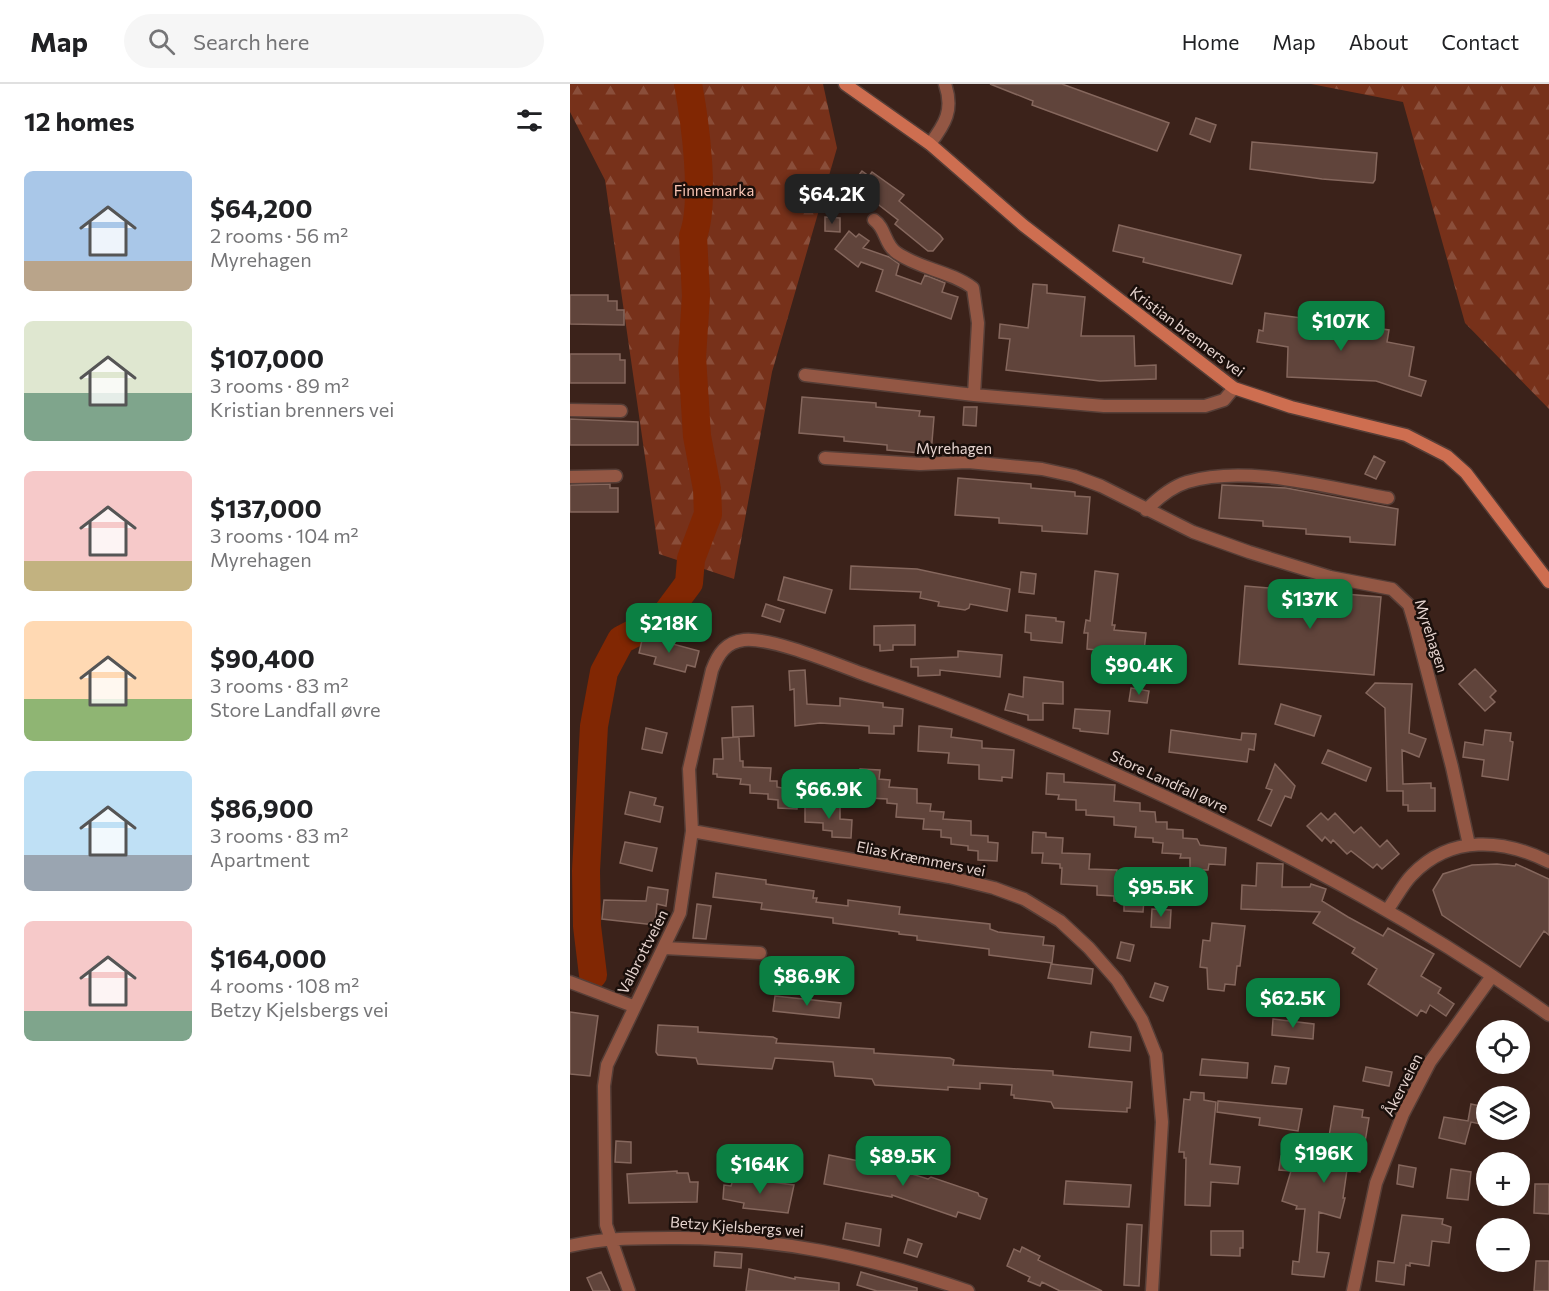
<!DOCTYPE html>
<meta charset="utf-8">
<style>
body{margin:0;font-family:Commissioner,sans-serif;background:#f6f6f6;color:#202124;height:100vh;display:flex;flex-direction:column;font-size:22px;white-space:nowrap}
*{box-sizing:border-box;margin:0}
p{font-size:20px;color:#757577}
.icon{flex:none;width:33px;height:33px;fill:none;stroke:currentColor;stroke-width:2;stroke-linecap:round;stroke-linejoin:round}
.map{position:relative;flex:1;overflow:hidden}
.sheet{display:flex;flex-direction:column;background:#fff;width:570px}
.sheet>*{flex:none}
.fabs{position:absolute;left:906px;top:936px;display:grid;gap:12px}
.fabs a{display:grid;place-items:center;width:54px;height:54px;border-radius:50%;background:#fff;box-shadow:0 6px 24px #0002;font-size:30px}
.price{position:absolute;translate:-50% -51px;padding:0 14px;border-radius:12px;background:#0b8043;color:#fff;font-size:20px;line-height:39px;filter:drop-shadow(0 2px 3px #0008)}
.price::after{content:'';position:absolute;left:50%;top:36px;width:18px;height:14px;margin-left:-9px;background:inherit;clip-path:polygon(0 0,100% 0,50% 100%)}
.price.on{background:#222;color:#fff}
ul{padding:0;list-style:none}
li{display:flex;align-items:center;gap:18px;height:150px;padding:0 24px}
li span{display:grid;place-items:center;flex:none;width:168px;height:120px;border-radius:9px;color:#555}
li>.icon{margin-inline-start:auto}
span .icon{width:72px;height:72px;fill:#fffc;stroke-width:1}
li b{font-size:26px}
h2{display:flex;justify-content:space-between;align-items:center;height:72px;padding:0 24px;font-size:26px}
header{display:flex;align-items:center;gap:36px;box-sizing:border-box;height:84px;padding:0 30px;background:#fff;border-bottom:2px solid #e0e0e0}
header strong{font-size:28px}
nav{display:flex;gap:33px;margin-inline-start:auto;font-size:21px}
.search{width:420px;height:54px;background:#f6f6f6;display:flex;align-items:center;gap:15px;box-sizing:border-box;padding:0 21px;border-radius:33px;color:#757577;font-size:22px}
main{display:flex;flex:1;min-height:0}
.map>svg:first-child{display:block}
.forest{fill:url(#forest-firs)}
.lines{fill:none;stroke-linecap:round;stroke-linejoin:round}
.river{stroke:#812703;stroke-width:28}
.building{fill:#60443b;stroke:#85675d;stroke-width:1.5}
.minor-casing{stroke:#563e37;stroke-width:15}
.tertiary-casing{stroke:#563e37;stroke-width:15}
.secondary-casing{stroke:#563e37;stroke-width:15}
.minor{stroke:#935744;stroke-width:12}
.tertiary{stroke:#935744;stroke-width:12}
.secondary{stroke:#ce6e50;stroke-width:12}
.labels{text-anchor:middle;stroke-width:5;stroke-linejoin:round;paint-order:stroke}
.park-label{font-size:15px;fill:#fbc7b6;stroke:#1a0f0b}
.street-label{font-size:15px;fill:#e6d4cf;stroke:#1a0f0b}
</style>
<header>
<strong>Map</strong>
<div class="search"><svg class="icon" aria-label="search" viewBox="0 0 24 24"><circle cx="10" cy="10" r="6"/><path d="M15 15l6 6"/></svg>Search here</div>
<nav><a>Home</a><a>Map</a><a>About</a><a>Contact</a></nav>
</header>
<main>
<section class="sheet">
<h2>12 homes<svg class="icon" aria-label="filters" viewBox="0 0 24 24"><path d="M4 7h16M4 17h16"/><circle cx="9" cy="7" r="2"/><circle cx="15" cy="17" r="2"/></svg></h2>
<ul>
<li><span style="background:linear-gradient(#a9c7e8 75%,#b9a48a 0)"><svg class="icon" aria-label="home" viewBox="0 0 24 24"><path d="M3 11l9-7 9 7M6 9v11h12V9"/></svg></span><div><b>$64,200</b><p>2 rooms · 56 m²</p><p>Myrehagen</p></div></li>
<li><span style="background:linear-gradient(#dfe7d0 60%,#7fa58c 0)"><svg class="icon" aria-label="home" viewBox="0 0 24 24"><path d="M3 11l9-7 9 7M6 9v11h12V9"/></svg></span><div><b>$107,000</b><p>3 rooms · 89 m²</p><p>Kristian brenners vei</p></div></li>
<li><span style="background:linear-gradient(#f6c9c9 75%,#c2b280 0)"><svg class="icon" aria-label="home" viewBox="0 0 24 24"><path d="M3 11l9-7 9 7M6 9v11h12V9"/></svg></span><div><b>$137,000</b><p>3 rooms · 104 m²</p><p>Myrehagen</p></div></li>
<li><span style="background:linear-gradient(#ffd9b3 65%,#8fb573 0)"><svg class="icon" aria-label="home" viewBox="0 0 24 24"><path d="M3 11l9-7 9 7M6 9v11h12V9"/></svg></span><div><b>$90,400</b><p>3 rooms · 83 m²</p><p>Store Landfall øvre</p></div></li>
<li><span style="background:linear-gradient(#bfe0f5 70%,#9aa5b1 0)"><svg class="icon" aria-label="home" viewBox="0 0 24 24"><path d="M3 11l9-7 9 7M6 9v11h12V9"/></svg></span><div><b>$86,900</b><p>3 rooms · 83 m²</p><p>Apartment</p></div></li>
<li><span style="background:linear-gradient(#f6c9c9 75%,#7fa58c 0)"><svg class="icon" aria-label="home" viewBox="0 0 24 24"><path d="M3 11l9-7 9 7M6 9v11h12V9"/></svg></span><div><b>$164,000</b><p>4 rooms · 108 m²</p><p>Betzy Kjelsbergs vei</p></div></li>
</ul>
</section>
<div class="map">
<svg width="979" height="1207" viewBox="0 0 979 1207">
<defs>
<pattern id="forest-firs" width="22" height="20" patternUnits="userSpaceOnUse" patternTransform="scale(1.5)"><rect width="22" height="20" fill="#77311a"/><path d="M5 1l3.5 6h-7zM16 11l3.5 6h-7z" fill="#8a4e3a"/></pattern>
</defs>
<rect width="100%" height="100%" fill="#3b221a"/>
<path class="forest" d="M0,0H253L267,64L202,288L164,495L89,470L35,96L0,28Z
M741,0H979V325L895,239L833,18Z"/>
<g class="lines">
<path class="river" d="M23,891L17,842L16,787L24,642L34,588L51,556L93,534L119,499L121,475L138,430L137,405L127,352L122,273L126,212L123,152C136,117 125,37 118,0"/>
</g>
<path class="building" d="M420,0H492L599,39L587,67L462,21L463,17Z
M626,34L646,41L640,58L620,50Z
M682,58L807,69L805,96L803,99L752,95L680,85Z
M292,87L299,92L302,88L334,111L329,117L370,151L373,155L363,167H358L325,140L328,136L305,118L302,123L278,105Z
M255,133L270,134V148L255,147Z
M549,141L671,171L662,200L573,178L574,174L543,167Z
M279,147L286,153L289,150L299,157L293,164L319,173L329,180L326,191L351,200L355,191L375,199L372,208L388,213L381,235L306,207L313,186L291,178L288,183L265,165Z
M463,200L477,201V209L515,213L511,252H564L565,282L586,281V295L530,297L436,286L440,255L429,254L430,240L458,244Z
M0,211H38V217H47V226H54V241L0,240Z
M695,229L819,246L817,258L844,263L839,292L856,297L851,312L806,297L717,293L718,263L687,258L689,246L693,247Z
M0,270H50V276H55V299H0Z
M232,313L306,319V323L350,327L349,332L364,333L361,370L317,366V361L274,357V353L229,349Z
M394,323H407L406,342L393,341Z
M0,335L68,338V361H0Z
M804,372L815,378L806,395L795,390Z
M388,394L461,400V404L505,408V412L520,413L517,450L472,447V442L429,439V434L385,431Z
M40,400V404H48V428H0V401Z
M652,401L716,404L828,425L825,461L780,458V453L736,450V445L693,442V437L649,434Z
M281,482L347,485L440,505L437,527L400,520L399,524L395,526L368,522L369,518L350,514L351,508L280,505Z
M525,487L548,490L542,541H545L544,546L576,549L574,567L539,563V567L517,565L518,549H514L516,536L520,537Z
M451,488L466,490L464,510L449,508Z
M214,493L262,506L255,529L208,516Z
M675,502L811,513L804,591L669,580Z
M196,520L214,526L210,538L192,532Z
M456,531L486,534V537L494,538L492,559L461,556V549L455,548Z
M345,541V561H323V566L310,567V561H304V542Z
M73,552L129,567L125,583L117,581L115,588L84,580L86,573L69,569Z
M388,567L432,571L430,593L370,586V591L348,592V583H341V575L388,573Z
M905,585L926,607L920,613L925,618L915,627L889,600Z
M235,586L237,620L270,622V614L313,619V623L333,625L332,642H324V650L299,649V642L250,639L225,642L224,605L220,606L219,587Z
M454,593L493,598V620L473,619V636H458V631L435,626L439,610L453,613Z
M805,599L842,600L839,649L856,655L849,673L832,666L833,700L861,699V704H865V727H838V721H833V707H817L815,624L796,609Z
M561,604L579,607L577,619L559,617Z
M711,620L751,632L744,652L705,640Z
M183,622L184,652L163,653L162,623Z
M505,625L540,627L538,650L510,647V645L503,644Z
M349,642L382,645L381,653L412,657V664L444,666L442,694L432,693V697L409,695V681L378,679L379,669L348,667Z
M76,644L97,649L92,669L72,665Z
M601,646L671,656L672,649L686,650L684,666L679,665L677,678L599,668Z
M915,646L941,649L940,657L943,658L938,696L912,692L914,676L893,673L895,658L913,661Z
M169,653L170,677H173V683L201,684L200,697H207V703L228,707L227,725L208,724V716L198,715V710L180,709V701L170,700L171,695L147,693V690H143L144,675H153L152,654Z
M758,666L801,684L796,697L752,679Z
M705,680L725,702L721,714L715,712L701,742L688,736L702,706L696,704Z
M290,685L310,686L309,695L320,696L319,703L347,705V719L361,720L360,727L374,728L373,735L401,737V751L418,752V758L428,759L427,777L408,776V767L398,766V762L381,760V754L371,753V746L353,745L354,735L326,733L327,720L317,719V715L299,714L300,703L289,702Z
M477,689L494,690V698L545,701L544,717L570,719V727L585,728L586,738H597V745L613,746V754L627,755L630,761L656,764L655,781L639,780L638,786H620V774H610L611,770L592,769L593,759L583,758V754L565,753L566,743L544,741V733L516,731V726H506V716L488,715L489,711L476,710Z
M60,708L86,714L84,721L93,723L90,738L55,730Z
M235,720L270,722V735L282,736L281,754L262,753V747L253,746V739L235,738Z
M751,729L758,736L765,729L784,749L791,743L810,763L817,756L829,770L812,785L807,780L803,784L781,767L777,770L763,756L761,759L755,753L752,757L737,742Z
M463,748L476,749V753L493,754L492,769L520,770L519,785L547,786L546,800L575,802L573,828L554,827V818L544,817V812L527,811V802L491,800L492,784H490V780L472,779L473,769H462Z
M55,758L87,764L82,787L50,779Z
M687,779L713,780L712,803H740L741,800L756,805L752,817L778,833L813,852L818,844L864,870L851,892L871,904L868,909L884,920L876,932L860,921L856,929L851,926L847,932L798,900L807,885L782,869L785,864L743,839L750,828L671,825L672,801L686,802Z
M927,780L945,782L946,780L979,795V851L974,847L950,883L872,831L863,806L873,790L902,781Z
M146,789L196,796V800L244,807L243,814H247L246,818L278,822V816L330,823L329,830L420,840V845L428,848L474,853L473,861L484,862L482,879L419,871V865L347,856V852L329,850V848L263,839V834L191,825L192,819L143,813Z
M78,803L98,806L96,822L87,820L85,841L32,835L34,816L76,817Z
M127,820L141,822L136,855L123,854Z
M582,825L601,826L600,844L581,843Z
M642,839L675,842L670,882H667L665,901L655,900L654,907L638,905L637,884L630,883L633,856L640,857Z
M551,858L564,861L560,877L547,874Z
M481,880L523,885L521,900L478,894Z
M585,899L598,903L593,917L580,913Z
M205,912L271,919L269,934L203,927Z
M0,928L28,932L20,992L0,990Z
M703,935L744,940L743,955L702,951Z
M88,941L128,943V948L203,953L207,955L206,959L304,965V969L380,974L384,976L383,981L483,987V991L562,998L560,1024H557V1028L484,1024L481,1018L444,1014V1011H441L442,1001L410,999V1005L378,1003V1006L305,1001L302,995L265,992L263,978L205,974L202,985L128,980L126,974L88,971L86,968Z
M521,948L561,953L560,967L519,963Z
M632,975L678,979L677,994L630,991Z
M705,982L719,984L716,1000L702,999Z
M796,983L822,988L819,1002L793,997Z
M621,1008L634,1009V1016L646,1018L640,1080L670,1083L668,1100L641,1098L640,1122L615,1121L616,1074H614V1068H609L614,1015L620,1016Z
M648,1017L732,1025L728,1047L689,1041L690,1034L647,1028Z
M901,1020L916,1023V1041L901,1038L895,1060L869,1054L874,1033L898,1037Z
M764,1022L793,1026L792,1033L799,1034L790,1088L777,1086L773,1114H775L770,1134L749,1128L747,1168L759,1169L754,1193L729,1191L722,1190L723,1177L729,1178L735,1125H726L727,1122L712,1117L721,1087L709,1086L711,1072L755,1077Z
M46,1057L61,1058V1079L45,1078Z
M259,1071L319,1083L358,1095L361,1093L408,1109L409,1112L417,1115L410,1135L388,1128L386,1133L322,1111V1113L254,1100Z
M829,1081L846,1084L843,1103L827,1100Z
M881,1085L901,1088L898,1116L877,1114Z
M107,1087V1089H118L120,1098H128L127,1118L59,1119L57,1090Z
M164,1093L224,1101L218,1129L173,1124L174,1119L153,1115L154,1101L161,1102Z
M496,1097L561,1101L559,1123L494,1120Z
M965,1100H979V1130L964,1129Z
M832,1131L873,1135L872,1140L881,1143L879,1159L862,1157L859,1182L840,1179V1182L836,1181L834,1201L806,1197L808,1177L824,1179Z
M276,1139L311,1145L309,1162L273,1155Z
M557,1140L572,1141L569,1202L554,1201Z
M641,1147H673V1164H670V1172L641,1171Z
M338,1155L352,1160L347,1173L334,1169Z
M452,1163L470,1172L468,1176L532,1207H490L472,1198L470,1202L458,1197L460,1193L437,1182L444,1165L450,1168Z
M145,1168L172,1170L171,1184L144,1182Z
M966,1177H979V1207H964Z
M179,1185L225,1195V1193L269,1199V1207H176Z
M31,1188L40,1207H23L17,1194Z
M291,1188L347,1204V1207H307L287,1201Z"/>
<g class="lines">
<g class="minor-casing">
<path id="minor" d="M304,136C316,144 314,160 327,169C350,185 380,187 403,204L408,239L404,311
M235,291L404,311L534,322H635L654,316L664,304
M0,326L51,327
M255,374L350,380L398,378L472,385L504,392L531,402L623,448L679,468L760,493L822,505L839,521L845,541L882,683L899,761
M0,393L46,392
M576,426C588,414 601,403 617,398C678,380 757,404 818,414
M122,747L379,793L424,804L454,815L490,837L519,864L547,896L572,936L586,971L592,1038L582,1207
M818,825C826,814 833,800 842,791C881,750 934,755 979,778
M94,864L190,869
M0,898L63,922
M0,1162C33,1154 66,1154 100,1154C208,1153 297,1172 398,1207
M59,1207L36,1141L34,1002L37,981L110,829L122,747L119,685L142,586C148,570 156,558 174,556C202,553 268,581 296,591C400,626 499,668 598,714C733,777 858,844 979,931
M783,1207L806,1099L833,1030L860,978L922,892"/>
</g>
<g class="tertiary-casing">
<path id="tertiary" d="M360,60C375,40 384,26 375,0"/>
</g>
<g class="secondary-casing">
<path id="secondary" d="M275,0L360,60L453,141L664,304L721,323L836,351L877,372L896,389L979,498"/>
</g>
<use href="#minor" class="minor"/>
<use href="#tertiary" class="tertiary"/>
<use href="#secondary" class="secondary"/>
</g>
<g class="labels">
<g class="park-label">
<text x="144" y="112">Finnemarka</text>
</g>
<g class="street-label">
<text transform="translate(617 248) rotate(37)" y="5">Kristian brenners vei</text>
<text x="384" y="370">Myrehagen</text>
<text transform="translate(861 552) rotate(72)" y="5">Myrehagen</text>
<text transform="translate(599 698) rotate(25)" y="5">Store Landfall øvre</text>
<text transform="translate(351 775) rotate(11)" y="5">Elias Kræmmers vei</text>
<text transform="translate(73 868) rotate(-63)" y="5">Valbrottveien</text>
<text transform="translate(833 1001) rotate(-63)" y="5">Åkerveien</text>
<text transform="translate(167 1143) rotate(4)" y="5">Betzy Kjelsbergs vei</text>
</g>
</g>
</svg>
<div class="fabs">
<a><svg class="icon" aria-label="locate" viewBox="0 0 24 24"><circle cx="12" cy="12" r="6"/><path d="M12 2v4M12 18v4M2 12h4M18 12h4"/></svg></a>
<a><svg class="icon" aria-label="layers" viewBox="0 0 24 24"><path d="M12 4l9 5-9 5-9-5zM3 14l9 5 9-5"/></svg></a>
<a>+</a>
<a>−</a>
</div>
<b class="price on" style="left:262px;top:141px">$64.2K</b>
<b class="price" style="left:771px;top:268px">$107K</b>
<b class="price" style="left:740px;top:546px">$137K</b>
<b class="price" style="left:99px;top:570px">$218K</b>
<b class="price" style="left:569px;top:612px">$90.4K</b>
<b class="price" style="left:259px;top:736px">$66.9K</b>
<b class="price" style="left:591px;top:834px">$95.5K</b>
<b class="price" style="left:237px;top:923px">$86.9K</b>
<b class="price" style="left:723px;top:945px">$62.5K</b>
<b class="price" style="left:754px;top:1100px">$196K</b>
<b class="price" style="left:333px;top:1103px">$89.5K</b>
<b class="price" style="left:190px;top:1111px">$164K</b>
</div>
</main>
